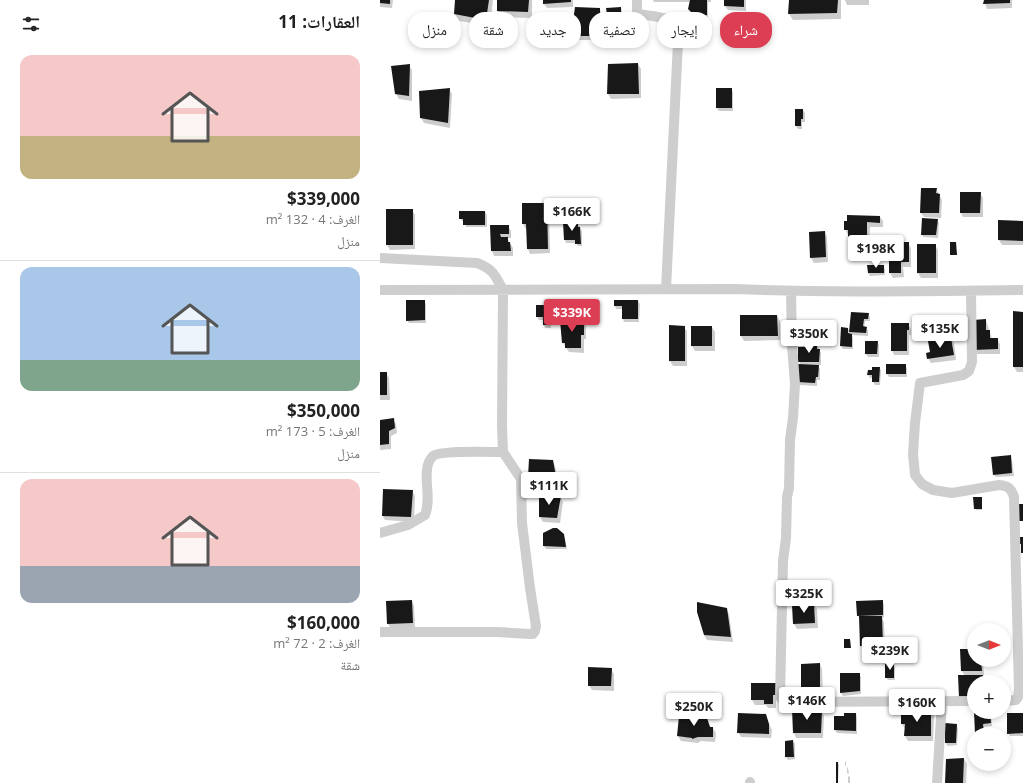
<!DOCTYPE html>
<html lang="ar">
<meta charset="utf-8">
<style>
body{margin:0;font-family:"Open Sans","Noto Naskh Arabic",sans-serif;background:#f6f6f6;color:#222;direction:rtl;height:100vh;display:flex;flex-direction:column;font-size:15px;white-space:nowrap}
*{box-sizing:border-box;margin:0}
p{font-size:13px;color:#767676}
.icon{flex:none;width:22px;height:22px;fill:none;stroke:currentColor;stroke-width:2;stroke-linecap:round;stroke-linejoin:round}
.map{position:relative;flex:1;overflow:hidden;direction:ltr}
.side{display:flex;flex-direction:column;background:#fff;width:380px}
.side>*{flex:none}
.top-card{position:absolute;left:12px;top:12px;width:380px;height:36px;direction:rtl;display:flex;gap:8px}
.needle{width:26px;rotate:90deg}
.buttons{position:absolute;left:587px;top:623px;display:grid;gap:8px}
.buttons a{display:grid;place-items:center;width:44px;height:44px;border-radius:50%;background:#fff;box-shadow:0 2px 6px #0003;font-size:20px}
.price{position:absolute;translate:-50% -34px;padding:0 9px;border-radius:4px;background:#fff;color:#222;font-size:13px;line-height:26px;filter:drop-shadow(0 1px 2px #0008)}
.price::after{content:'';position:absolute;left:50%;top:24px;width:12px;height:9px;margin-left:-6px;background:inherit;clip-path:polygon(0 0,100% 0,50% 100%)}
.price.selected{background:#dc3f53;color:#fff}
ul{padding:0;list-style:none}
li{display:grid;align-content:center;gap:8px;height:212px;padding:0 20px}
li+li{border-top:1px solid #e0e0e0}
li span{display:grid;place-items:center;height:124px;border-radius:12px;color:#555}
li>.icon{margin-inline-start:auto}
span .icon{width:72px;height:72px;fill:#fffc;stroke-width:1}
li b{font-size:17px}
h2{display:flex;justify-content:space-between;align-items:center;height:48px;padding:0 20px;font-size:17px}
.chip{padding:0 14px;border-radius:16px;background:#fff;box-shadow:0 2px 6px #0003;font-size:14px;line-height:36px}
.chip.selected{background:#dc3f53;color:#fff}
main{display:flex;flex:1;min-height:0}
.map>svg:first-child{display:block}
.shadow{fill:#0003}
.building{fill:#181818}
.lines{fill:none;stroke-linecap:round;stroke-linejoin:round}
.street{stroke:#cecece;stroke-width:10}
</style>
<main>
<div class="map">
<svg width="643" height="783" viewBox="0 0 643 783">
<rect width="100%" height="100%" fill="#fff"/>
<path class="shadow" d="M0,0H13L12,8L0,7Z
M76,0H113L110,26L79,21L75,14Z
M118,0H152V18L121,17L118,11Z
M164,0H193V7L167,8L164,4Z
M273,0H331V2H328V18L319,21L309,9L310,2H274Z
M345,0H366V11L348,10L345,6Z
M410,0H461V19L413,20L409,14Z
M465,0H489V5H467Z
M604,0H632V8L607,9Z
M241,8L242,11V24L234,23V37H233L231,34L228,9Z
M219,9L222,14V40H194L192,35Z
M258,64L261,69V98L231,99L228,94L229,65Z
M29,65L32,70V101L19,99L16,94L13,66Z
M69,89L72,94L70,128L44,123L41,118Z
M351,89L353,92V111H339L337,108Z
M423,110L425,113V122H422V129H418L416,126Z
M556,189L562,200L561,218L544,217L541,213Z
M600,193L603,198V217H583L581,213Z
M143,204H167L169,209L170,253L150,254L148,249L147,229H146L143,224Z
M32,210L35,215V249L10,250L7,245Z
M105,212L107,215V227H86L84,221H82L80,218Z
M500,217L503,221V227H490L489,243H472L465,229Z
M557,220L559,223L558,238L543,237L542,234Z
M643,222V245H622L619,240Z
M197,223L202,231V246H198L196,243H186L185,240Z
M111,226H128L131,231V238H127L133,248V256H114L112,251Z
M445,232L447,237L448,262L434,263L431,258Z
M528,243L531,248V267H523L524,277L513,278L510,273Z
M538,245H555L558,250V278H541L538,273Z
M503,266L505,269V275L490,276L488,273Z
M44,301L46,304V323H29L27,320Z
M258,301L260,304L259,322H244L243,319V309H236L235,306Z
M157,306H169L171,309V328H165L164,325V320H159L157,317Z
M472,313L488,314L490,317V321H485L484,328H486L488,331V336L472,335L473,338V349H463L461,346L468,328L470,333Z
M643,313V372H637L634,367Z
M361,316H397L400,321V340L364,341L361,336Z
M606,320L612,339H617L620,344V354H597L594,349Z
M203,321L206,326V339H204V353L189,352L183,343Z
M437,324L441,332V345H437L441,353V365H437L440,369V380H437V386L420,385L418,382L421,366L419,361L434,348V345H422L421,342L432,327Z
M528,324L531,329V335H529V355H514L512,350Z
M304,327L307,331V366H293L290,361Z
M332,327L335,332V351H315L312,346Z
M571,339L574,343L576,360L551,363L548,358L551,353Z
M497,342L499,345V357H488L486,354Z
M525,365L527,368V377H509L507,374Z
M500,368L501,371L500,385H495L493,382V378H490L488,375Z
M0,373H6L9,378L10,400H0Z
M13,420L16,424L17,433L11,436V449L0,450V421Z
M630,457L632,460L634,476L616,477L614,474Z
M150,460L173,461L175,466L178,481L152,482L149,477Z
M32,491L35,496L34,522L5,520L3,516Z
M180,497L183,502L180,523L163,522L160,517Z
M594,498L602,499V510H596Z
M183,535L185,538L187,549H166L164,546Z
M32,601L34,606L35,628L11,629L8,624Z
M502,601L504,604V617L502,618L504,622L505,650H484L481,646L479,618L478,615Z
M434,605L437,609L438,628L417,629L414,624Z
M346,609L349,614L353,642L327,640L324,635Z
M581,650H594V660H603L604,675H602L605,682H594L585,676L582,671Z
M440,664L442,669L443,694H425L422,689Z
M513,665L515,668V680H508L506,677Z
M231,669L234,674V691L212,690L209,685Z
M479,674L481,677V694L463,696L461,693Z
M397,684L400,700H396V708H388L386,705H375L372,700Z
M441,711L444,716L443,738H416L414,733Z
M551,711L554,716L553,741H528L525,736L526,730L522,724Z
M595,712H611L612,726L604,727L605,734H596Z
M476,714L477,717V734L457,733L455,730V717H465Z
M643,714V736H630L628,733Z
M385,715L392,730L391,738L361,737L358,732Z
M326,717L331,728H333L336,733L335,742L321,741L318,743L301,741L298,736Z
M576,725L578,728L577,745L567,746L566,743Z
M413,741L415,744V759L408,760L406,757Z
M584,759L587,764L586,783H566Z
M465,761L466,762V766H465Z
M457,763L459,764L458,783H457Z
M467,767L468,768L469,774L467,773Z
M468,776L470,777V783H468Z"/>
<path class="building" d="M0,0H10V4L0,3Z
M75,0H109L106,20L74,14Z
M117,0H149L148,12L117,11Z
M163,0H191V2L163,4Z
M310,0H327V15L317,18L308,9Z
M344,0H364V7L344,6Z
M409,0H458L457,13L408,14Z
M604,0H630V3L603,4Z
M195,7L220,8V36H191Z
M241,7V21H233V34H230L226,8Z
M258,63L259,94H227L228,64Z
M30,64L29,96L15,94L11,66Z
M70,88L68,123L40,118L39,91Z
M336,88H352V108H336Z
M415,109H423V119H421V126H415Z
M541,188H557L556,193L560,194L559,213H540Z
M580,192H601L600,213H580Z
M142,203H167L168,249H147L146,224H142Z
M6,209H33V245H6Z
M79,211H105V225H83V219H79Z
M467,215L500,216V223L487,222V238H468V230H464V221H467Z
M542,218L558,219L556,235H541Z
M618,220L643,221V241L618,240Z
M183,222H198V227H200L201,244H195V240H184Z
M110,225H129V234H120L121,237H128V242H130L131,251H111Z
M445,231L446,257L430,258L429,232Z
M509,242H529V262H521V273H509Z
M570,242H576L577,255H570Z
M537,244H556V273H537Z
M487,265H504V273H488Z
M26,300H45V320L26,321Z
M234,300H258V319H242V306H234Z
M156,305H170V325H163V317H156Z
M633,311L643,312V367H633Z
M471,312L489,313L488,319H484L483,326L487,327L486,333L469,332Z
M360,315H397L398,336H360Z
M606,319V330H610V338H618V349L593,350V320Z
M180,320H204V335H201V348H185V343H182Z
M431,323H437V328H440L439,342H420V326H431Z
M511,323H529V330H527V351H511Z
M289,325L305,326V361H289Z
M311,326H332V346H311Z
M461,327L468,328V333L472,334V347L460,346Z
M571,338L574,355L547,359L546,353L550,352L548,341Z
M485,341H498L497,354H485Z
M433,344H437V349H440L439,362H418V347H433Z
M418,364L439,365L438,377H436L435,383L417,382Z
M506,364H526V374H506Z
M492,367H500L499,382H492V375H487L488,370H492Z
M0,372H7V395H0Z
M14,418L15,428L9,431V444L0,445V420Z
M631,455L632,473L613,475L611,457Z
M149,459L173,460L176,477H148Z
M3,489L33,490L31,517L2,516Z
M159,493L181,496L177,518L159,517Z
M593,497H602V509H594Z
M639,504H643V521H639Z
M173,528H177L184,534L186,547L163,546V533Z
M638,537H643V553H641V544H638Z
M32,600L33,623L7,624L6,601Z
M503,600V615L477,616L476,601Z
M317,602L347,608L351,637L324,635L317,612Z
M434,604L435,623L413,624L412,605Z
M479,616H502L503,645L480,646Z
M464,639H470L471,648H464Z
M580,649H594V660H601L602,671H581Z
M440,663V689H421V664Z
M505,664H514V678H505Z
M208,667L232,668L231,686H208Z
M460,673H480V691L460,693Z
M578,675H603V682H594V698H579Z
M371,683H398V695H393V704H384V700H371Z
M412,709L442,710L441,733H413Z
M521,710H551V736H524L525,724H521Z
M594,712H610L611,723L603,724L604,734H595Z
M358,713L386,714L389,724V734L357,733Z
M464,713H476V731L454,730V716H464Z
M627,713H643V733L627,734Z
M310,715L324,716L326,715L330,727H333V737H318L312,739V738L297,736L299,716H310Z
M565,723L577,724L576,743H565Z
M413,740L414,757H405V741Z
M584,758L583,783H565L566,759Z
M456,762H458V783H456Z"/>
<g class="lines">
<path class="street" d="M257,0V12L258,13C270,18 292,14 296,29C298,33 297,38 298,42L286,289
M0,258L97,263C113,269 115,275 123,290L122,426L123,452L141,479L142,523L150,588L156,626L155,631L153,634H150L117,632H0
M0,290L355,289C451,293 547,291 643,290
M411,291L412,345L415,384L413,418L410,440L409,488L407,497L406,538L403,561L400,697L405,702L594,701
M591,291L592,362L589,371L583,375L540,383L535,423L533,454L535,475L542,484L553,490L572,493L619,485C628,486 631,488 634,497L639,690L638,697L636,700L624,701
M0,533L28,525L45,515C51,499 45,485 47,470C47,465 50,459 53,456C60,450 111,452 123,452
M370,782V783
M557,783L562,701"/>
</g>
</svg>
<div class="buttons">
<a><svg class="needle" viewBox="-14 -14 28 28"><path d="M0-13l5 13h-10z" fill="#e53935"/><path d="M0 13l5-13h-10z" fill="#767676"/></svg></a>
<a>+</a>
<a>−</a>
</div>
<b class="price" style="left:192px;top:232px">$166K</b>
<b class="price" style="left:496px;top:269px">$198K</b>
<b class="price selected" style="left:192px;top:333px">$339K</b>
<b class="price" style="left:560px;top:349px">$135K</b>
<b class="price" style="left:429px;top:354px">$350K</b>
<b class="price" style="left:169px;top:506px">$111K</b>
<b class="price" style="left:424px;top:614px">$325K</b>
<b class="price" style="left:510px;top:671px">$239K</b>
<b class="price" style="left:427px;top:721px">$146K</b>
<b class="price" style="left:537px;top:723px">$160K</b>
<b class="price" style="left:314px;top:727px">$250K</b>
<div class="top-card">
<a class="chip selected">شراء</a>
<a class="chip">إيجار</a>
<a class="chip">تصفية</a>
<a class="chip">جديد</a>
<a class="chip">شقة</a>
<a class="chip">منزل</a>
</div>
</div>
<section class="side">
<h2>العقارات: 11<svg class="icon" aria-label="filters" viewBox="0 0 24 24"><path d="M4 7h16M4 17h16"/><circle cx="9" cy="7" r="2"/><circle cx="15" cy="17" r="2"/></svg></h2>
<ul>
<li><span style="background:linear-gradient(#f6c9c9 65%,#c2b280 0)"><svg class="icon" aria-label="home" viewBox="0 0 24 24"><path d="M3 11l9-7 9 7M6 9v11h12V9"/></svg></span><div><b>$339,000</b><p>الغرف: 4 · 132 m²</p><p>منزل</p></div></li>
<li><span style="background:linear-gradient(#a9c7e8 75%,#7fa58c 0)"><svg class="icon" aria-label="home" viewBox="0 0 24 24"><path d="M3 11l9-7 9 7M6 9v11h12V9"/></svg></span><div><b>$350,000</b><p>الغرف: 5 · 173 m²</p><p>منزل</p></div></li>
<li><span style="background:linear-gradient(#f6c9c9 70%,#9aa5b1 0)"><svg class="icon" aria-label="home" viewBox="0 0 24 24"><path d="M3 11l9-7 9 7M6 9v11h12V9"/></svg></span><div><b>$160,000</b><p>الغرف: 2 · 72 m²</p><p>شقة</p></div></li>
</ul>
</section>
</main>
